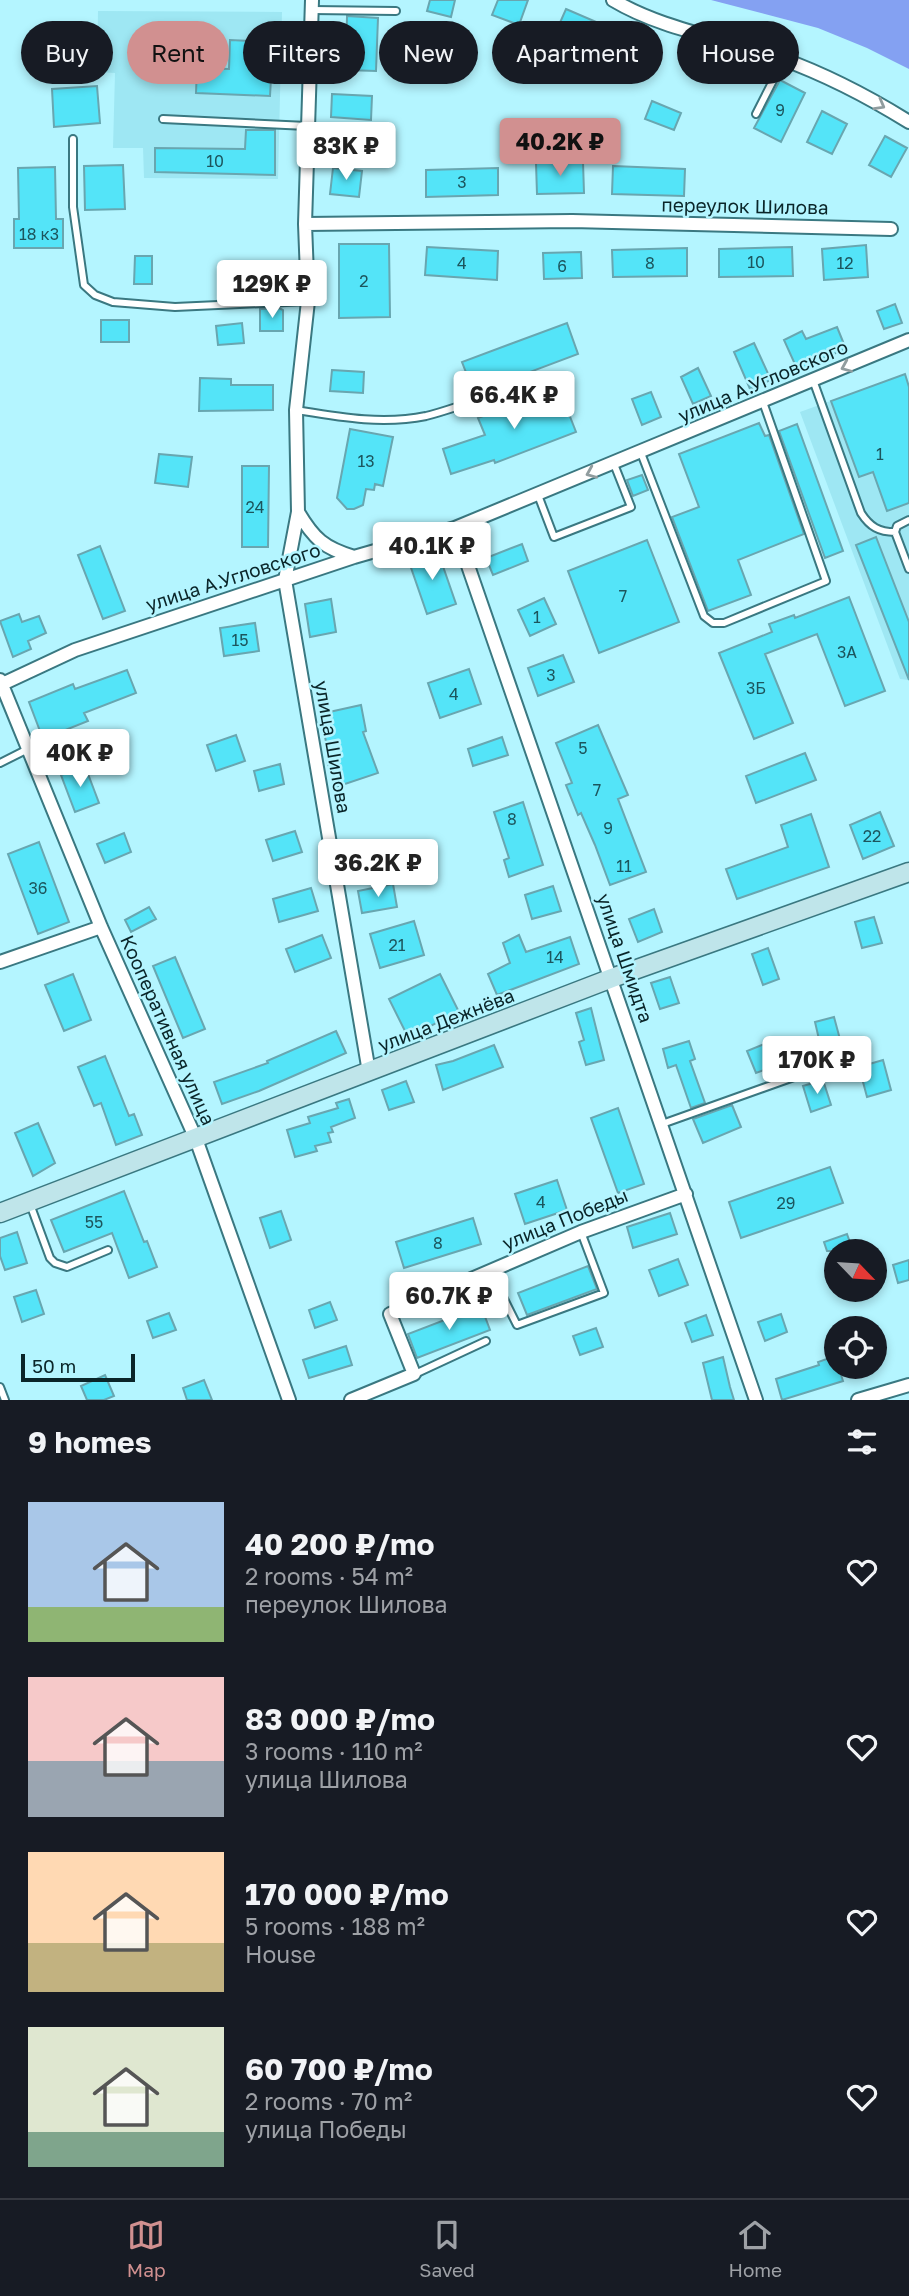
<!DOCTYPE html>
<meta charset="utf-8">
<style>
body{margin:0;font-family:"Golos Text",sans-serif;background:#242831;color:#f1f3f6;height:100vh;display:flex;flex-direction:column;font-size:26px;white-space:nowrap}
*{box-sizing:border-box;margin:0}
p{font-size:23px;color:#9ea1a6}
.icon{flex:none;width:38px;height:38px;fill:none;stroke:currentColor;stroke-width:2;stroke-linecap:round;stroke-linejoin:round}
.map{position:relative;height:1400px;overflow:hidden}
.details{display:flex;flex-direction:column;background:#171b24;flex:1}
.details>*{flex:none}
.guide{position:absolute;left:21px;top:21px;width:868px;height:63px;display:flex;gap:14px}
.needle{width:46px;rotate:115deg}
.buttons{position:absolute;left:824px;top:1239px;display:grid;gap:14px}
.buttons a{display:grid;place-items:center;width:63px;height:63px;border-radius:50%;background:#171b24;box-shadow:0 4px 10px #0003;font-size:35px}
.scale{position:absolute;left:21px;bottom:18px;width:114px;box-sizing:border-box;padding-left:7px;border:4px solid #0a2529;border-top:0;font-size:19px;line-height:24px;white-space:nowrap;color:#0a2529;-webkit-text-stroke:5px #b4f5ff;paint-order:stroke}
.price{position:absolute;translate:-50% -60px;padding:0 16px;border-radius:7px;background:#fff;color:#222;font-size:23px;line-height:46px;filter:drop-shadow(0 2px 4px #0008)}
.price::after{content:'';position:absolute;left:50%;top:42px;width:21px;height:16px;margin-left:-10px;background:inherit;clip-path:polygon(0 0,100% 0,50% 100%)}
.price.selected{background:#d19090;color:#111}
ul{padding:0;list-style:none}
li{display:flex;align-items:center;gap:21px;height:175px;padding:0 28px}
li span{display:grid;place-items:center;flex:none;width:196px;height:140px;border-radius:0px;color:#555}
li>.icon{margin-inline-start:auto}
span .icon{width:84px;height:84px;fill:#fffc;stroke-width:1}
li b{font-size:30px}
h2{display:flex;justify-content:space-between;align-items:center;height:84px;padding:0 28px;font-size:30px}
.pill{padding:0 24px;border-radius:32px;background:#171b24;box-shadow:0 4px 10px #0003;font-size:24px;line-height:63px}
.pill.selected{background:#d19090;color:#111}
.dock{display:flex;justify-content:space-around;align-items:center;height:98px;border-top:2px solid #363941;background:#171b24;font-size:19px;color:#9ea1a6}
.dock a{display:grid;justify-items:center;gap:4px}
.dock .selected{color:#d19090}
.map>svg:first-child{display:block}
.built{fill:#9ee7f3}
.water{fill:#84a1f2}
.building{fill:#54e4f8;stroke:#68a6b0;stroke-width:2}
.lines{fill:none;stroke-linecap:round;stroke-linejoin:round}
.lane-casing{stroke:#3a7881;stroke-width:10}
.street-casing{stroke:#3a7881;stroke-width:16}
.secondary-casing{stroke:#3a7881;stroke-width:21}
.lane{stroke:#fff;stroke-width:6}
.street{stroke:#fff;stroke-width:12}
.secondary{stroke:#bfe5ea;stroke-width:18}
.oneway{stroke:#919d9f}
.labels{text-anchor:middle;stroke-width:5;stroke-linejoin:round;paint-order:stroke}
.number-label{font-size:16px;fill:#1c555d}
.street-label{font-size:19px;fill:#0a2529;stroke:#b4f5ff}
</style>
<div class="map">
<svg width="909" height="1400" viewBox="0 0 909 1400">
<rect width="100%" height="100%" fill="#b4f5ff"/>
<path class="built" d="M98,11L282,12L278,179L144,178L143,148H113L115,73L97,72Z
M905,374L909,387V680L900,679L800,412Z"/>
<path class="water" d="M711,0H909V69L867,48L818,28Z"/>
<path class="building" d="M430,0H455L451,17L427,11Z
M498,0H528L519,25L492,15Z
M566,9L601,24L582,67L547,52Z
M347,16L378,18L376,71L346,70Z
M630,39L646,44L634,82L618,77Z
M230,40L273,42L270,96L196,93L197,68L229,69Z
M780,80L805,93L781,142L754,128Z
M97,86L100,123L54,127L52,89Z
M332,94L372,96L371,120L331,117Z
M652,101L681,113L674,130L645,119Z
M822,111L847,124L832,154L807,142Z
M246,130H275V175L155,172V148L245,149Z
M885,136L907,148L891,177L869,165Z
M583,162L584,193L537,194L536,163Z
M123,165L125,209L85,210L84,166Z
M613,166L685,169L684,196L612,194Z
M55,167L56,219H63V248H14V219H19L18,168Z
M333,168L362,171L359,197L330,194Z
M498,168V195L426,197V170Z
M339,244H389L390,317L339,318Z
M866,245L868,277L824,280L822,249Z
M427,247L498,251L497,280L425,275Z
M792,247L793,276L719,277V249Z
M687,248V276L613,277L612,250Z
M581,252L582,278L544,279L543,253Z
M135,256H152V284H134Z
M250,269L280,270L279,297H260L261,289H249Z
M895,304L902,323L884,329L877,311Z
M279,308L283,310V331H260V309Z
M101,320H129V342H101Z
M242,323L244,343L218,345L216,326Z
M567,323L578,354L474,393L462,362Z
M837,327L846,349L816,361L817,362L798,371L784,340L802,331L806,339Z
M754,343L771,380L750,389L734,352Z
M698,368L711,396L693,404L681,377Z
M332,370L364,372L363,393L330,391Z
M905,374L909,387V503L887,511L873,472L859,477L831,401Z
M200,378L231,379V385H273V410L199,411Z
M558,386L576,432L495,463L494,460L451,474L443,449L485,435L478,418Z
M651,392L661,417L642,425L632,399Z
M759,423L765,436L769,435L804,534L738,560L751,595L708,611L672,517L699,507L679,454Z
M797,424L843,551L825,558L779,431Z
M350,429L393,437L383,486L375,484L374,490L366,489L363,505L354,509H347L337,498Z
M159,454L192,457L188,487L155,483Z
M242,466H269L268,547H242Z
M642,475L648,490L633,496L627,480Z
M876,537L909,622V680L856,545Z
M647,540L679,622L599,653L568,571Z
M522,544L528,561L493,575L486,558Z
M100,546L125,611L103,619L78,555Z
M437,549L456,604L427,614L408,559Z
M849,597L885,691L845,706L817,634L765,654L793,723L754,739L719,653L772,632L769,624L794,615L795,618Z
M544,598L556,624L530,636L518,610Z
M331,599L336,632L310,637L305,604Z
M19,614L22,622L39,616L46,633L28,641L31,649L13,657L0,621Z
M255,623L259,651L224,656L220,628Z
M563,655L574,682L538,696L528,668Z
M469,669L481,704L440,718L428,683Z
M127,670L136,693L84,713L88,721L43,739L29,702L73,684L75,689Z
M361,705L366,731L363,732L378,773L336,787L327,761L330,760L320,714Z
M598,725L628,795L618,799L646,872L610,885L595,845L581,813L578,815L566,785L572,783L556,743Z
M236,735L245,761L216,771L207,745Z
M502,737L508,755L473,766L468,749Z
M805,753L816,780L756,803L746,776Z
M280,764L284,784L259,791L254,771Z
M85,766L99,803L75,812L61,775Z
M523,802L543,865L509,877L504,860L509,858L494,812Z
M880,812L894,846L863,859L850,825Z
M811,814L829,867L737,899L726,869L788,847L781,825Z
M295,831L302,852L273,861L266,840Z
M124,833L131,852L105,863L97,844Z
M39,842L69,922L38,934L8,854Z
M393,884L397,907L362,913L358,891Z
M553,886L561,911L532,919L525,895Z
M311,888L318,911L279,922L273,899Z
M149,907L156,919L131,932L125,920Z
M654,909L662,932L638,942L629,919Z
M874,917L882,943L862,948L855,922Z
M414,921L424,955L380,968L370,934Z
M322,935L331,958L295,972L286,949Z
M519,935L526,952L570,937L579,964L497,995L488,974L510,963L503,943Z
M768,948L779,979L763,985L752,954Z
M175,957L205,1029L183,1038L153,966Z
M73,974L91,1020L64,1031L45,985Z
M440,974L459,1012L408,1037L389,999Z
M670,977L679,1003L660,1009L651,983Z
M591,1008L604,1060L586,1065L579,1042L584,1040L576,1013Z
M834,1017L841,1043L821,1048L815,1022Z
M336,1031L346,1053L259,1091L222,1104L214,1082L268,1063L267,1061Z
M689,1041L695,1059L690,1061L705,1103L691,1108L676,1065L668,1068L663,1049Z
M767,1043L777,1065L756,1073L747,1051Z
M494,1045L503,1067L443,1090L436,1065L453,1061Z
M105,1056L129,1116L134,1114L142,1135L116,1145L101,1103L94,1106L78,1067Z
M883,1060L891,1090L867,1097L859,1067Z
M823,1080L831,1105L811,1112L803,1086Z
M406,1081L414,1102L389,1110L382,1090Z
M349,1099L355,1118L331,1127L333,1132L328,1133L331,1142L315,1146L317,1151L295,1157L287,1130L310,1123L308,1117L338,1108L336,1103Z
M732,1105L741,1127L703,1143L693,1119Z
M618,1108L644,1184L618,1193L591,1118Z
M38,1123L55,1163L33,1176L15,1133Z
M830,1167L843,1203L741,1238L729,1202Z
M557,1180L567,1210L525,1224L515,1194Z
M124,1191L144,1242L147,1241L157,1267L129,1278L112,1233L64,1252L51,1220Z
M281,1211L291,1240L270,1248L260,1218Z
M670,1213L677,1234L633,1248L627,1227Z
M473,1218L481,1244L404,1268L396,1242Z
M17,1232L27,1263L5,1270L0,1256V1238Z
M847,1234L853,1251H827L824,1242Z
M678,1259L688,1285L659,1296L649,1270Z
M909,1260V1280L898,1283L893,1265Z
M588,1266L597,1289L527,1315L518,1293Z
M36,1290L44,1314L22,1322L14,1297Z
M330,1302L337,1320L315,1328L309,1310Z
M481,1306L490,1330L417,1358L408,1334Z
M169,1313L176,1330L153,1338L147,1321Z
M781,1314L787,1332L765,1341L758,1322Z
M706,1315L713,1335L692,1342L685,1323Z
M596,1328L603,1347L580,1355L573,1336Z
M346,1346L352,1365L309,1378L303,1360Z
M835,1356L843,1381L782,1400L776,1379L819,1365L818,1362Z
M723,1357L730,1387L734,1400H712L703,1363Z
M105,1375L114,1396L104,1400H87L81,1386Z
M204,1380L212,1400H187L183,1388Z"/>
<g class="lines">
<g class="lane-casing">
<path id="lane" d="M312,10L396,11
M756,114L784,59
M163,119L307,126
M73,139V207L84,285L95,295L113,302L175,307L308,301
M813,380L861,513C870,527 879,532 895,532
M296,410C339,417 382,425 426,416C443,412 461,405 478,400
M641,453L704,616L713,623H724L826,581L763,402
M538,495L554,537L631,507L614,464
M909,520L897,526L895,532L909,569
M0,763L28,749
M662,1124L850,1057
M30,1204L50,1258L55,1263L67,1267L108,1250
M490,1271L517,1325L604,1293L581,1232
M415,1374L486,1341
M0,1387L5,1400"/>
</g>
<g class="street-casing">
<path id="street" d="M312,0L305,224L308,301L296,410L298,512L285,580L369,1072
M613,0C663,30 725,38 780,58C824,74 869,97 909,122
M305,224L572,221L891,229
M298,512C314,539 324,548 354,557
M455,528L756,1400
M0,680L101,927L196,1139L289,1400
M0,685L75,650L354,557L455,528L909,340
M0,962L101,927
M351,1400L414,1374L390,1314L581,1232L686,1194
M858,1400L909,1385"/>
</g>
<g class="secondary-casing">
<path id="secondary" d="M0,1213L612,978L909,872"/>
</g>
<use href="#lane" class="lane"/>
<use href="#street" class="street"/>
<use href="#secondary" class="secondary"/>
</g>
<defs><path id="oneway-chevron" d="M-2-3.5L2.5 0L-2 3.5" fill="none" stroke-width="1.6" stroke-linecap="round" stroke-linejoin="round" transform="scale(1.75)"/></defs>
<g class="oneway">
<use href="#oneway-chevron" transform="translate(880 105) rotate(29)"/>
<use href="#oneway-chevron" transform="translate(846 367) rotate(157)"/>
<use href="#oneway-chevron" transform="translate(591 473) rotate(157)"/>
</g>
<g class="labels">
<g class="number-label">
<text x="780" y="116">9</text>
<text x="215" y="167">10</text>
<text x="462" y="188">3</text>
<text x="39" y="240">18 к3</text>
<text x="756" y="268">10</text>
<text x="462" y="269">4</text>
<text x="650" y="269">8</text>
<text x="845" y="269">12</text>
<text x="562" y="272">6</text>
<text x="364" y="287">2</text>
<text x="880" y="460">1</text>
<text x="366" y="467">13</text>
<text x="255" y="513">24</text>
<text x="623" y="602">7</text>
<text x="537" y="623">1</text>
<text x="240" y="646">15</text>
<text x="847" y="658">3А</text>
<text x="551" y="681">3</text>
<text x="756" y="694">3Б</text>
<text x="454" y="700">4</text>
<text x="583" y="754">5</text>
<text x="597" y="796">7</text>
<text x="512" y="825">8</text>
<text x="608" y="834">9</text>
<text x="872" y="842">22</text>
<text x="624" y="872">11</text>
<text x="38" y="894">36</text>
<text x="397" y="951">21</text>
<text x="555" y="963">14</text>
<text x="541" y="1208">4</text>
<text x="786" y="1209">29</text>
<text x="94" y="1228">55</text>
<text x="438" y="1249">8</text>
</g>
<g class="street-label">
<text transform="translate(745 206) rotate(1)" y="7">переулок Шилова</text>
<text transform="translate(763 381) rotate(-23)" y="7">улица А.Угловского</text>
<text transform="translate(233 577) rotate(-18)" y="7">улица А.Угловского</text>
<text transform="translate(333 747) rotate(80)" y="7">улица Шилова</text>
<text transform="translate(625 958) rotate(71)" y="7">улица Шмидта</text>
<text transform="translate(446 1020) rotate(-21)" y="7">улица Дежнёва</text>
<text transform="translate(168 1030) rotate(66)" y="7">Кооперативная улица</text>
<text transform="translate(565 1219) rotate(-22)" y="7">улица Победы</text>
</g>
</g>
</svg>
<div class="buttons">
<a><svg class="needle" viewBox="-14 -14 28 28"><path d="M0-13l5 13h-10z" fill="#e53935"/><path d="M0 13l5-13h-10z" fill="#9ea1a6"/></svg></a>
<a><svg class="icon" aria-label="locate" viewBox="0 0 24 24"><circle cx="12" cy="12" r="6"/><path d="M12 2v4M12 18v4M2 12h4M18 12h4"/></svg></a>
</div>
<div class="scale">50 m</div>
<b class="price selected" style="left:560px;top:178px">40.2K ₽</b>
<b class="price" style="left:346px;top:182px">83K ₽</b>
<b class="price" style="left:272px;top:320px">129K ₽</b>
<b class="price" style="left:514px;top:431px">66.4K ₽</b>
<b class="price" style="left:432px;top:582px">40.1K ₽</b>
<b class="price" style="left:80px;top:789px">40K ₽</b>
<b class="price" style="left:378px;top:899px">36.2K ₽</b>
<b class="price" style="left:817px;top:1096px">170K ₽</b>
<b class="price" style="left:449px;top:1332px">60.7K ₽</b>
<div class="guide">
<a class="pill">Buy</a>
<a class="pill selected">Rent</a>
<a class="pill">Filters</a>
<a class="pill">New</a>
<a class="pill">Apartment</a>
<a class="pill">House</a>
</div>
</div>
<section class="details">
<h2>9 homes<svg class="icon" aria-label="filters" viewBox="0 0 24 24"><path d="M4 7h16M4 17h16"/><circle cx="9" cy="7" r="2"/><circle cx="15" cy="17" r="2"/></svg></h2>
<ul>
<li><span style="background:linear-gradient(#a9c7e8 75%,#8fb573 0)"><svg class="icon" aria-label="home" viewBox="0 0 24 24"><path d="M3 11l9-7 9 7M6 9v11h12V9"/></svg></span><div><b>40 200 ₽/mo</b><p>2 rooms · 54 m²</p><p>переулок Шилова</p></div><svg class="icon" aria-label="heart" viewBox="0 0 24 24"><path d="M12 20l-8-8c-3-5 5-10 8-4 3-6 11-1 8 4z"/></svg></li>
<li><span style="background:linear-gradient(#f6c9c9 60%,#9aa5b1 0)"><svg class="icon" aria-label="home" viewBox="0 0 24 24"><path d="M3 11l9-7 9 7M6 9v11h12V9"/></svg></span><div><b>83 000 ₽/mo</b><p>3 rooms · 110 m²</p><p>улица Шилова</p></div><svg class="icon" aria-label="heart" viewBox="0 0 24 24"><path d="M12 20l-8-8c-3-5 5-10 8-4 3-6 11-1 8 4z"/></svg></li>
<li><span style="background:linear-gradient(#ffd9b3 65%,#c2b280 0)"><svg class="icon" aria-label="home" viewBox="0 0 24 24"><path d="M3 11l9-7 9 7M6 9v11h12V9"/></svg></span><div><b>170 000 ₽/mo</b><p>5 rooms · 188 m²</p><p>House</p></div><svg class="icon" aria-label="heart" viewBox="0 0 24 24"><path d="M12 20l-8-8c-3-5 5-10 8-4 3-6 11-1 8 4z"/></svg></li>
<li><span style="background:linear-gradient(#dfe7d0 75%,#7fa58c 0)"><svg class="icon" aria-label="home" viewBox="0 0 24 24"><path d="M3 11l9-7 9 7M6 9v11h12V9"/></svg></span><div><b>60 700 ₽/mo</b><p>2 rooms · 70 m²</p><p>улица Победы</p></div><svg class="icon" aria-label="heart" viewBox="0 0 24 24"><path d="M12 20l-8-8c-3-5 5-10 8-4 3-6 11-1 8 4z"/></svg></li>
</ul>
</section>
<nav class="dock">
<a class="selected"><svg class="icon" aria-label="map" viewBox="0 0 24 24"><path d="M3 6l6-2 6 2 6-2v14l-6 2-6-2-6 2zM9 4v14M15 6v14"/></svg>Map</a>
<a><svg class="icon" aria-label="saved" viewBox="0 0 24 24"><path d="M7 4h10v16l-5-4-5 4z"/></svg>Saved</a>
<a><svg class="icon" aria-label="home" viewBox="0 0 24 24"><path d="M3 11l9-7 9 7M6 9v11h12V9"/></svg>Home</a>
</nav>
